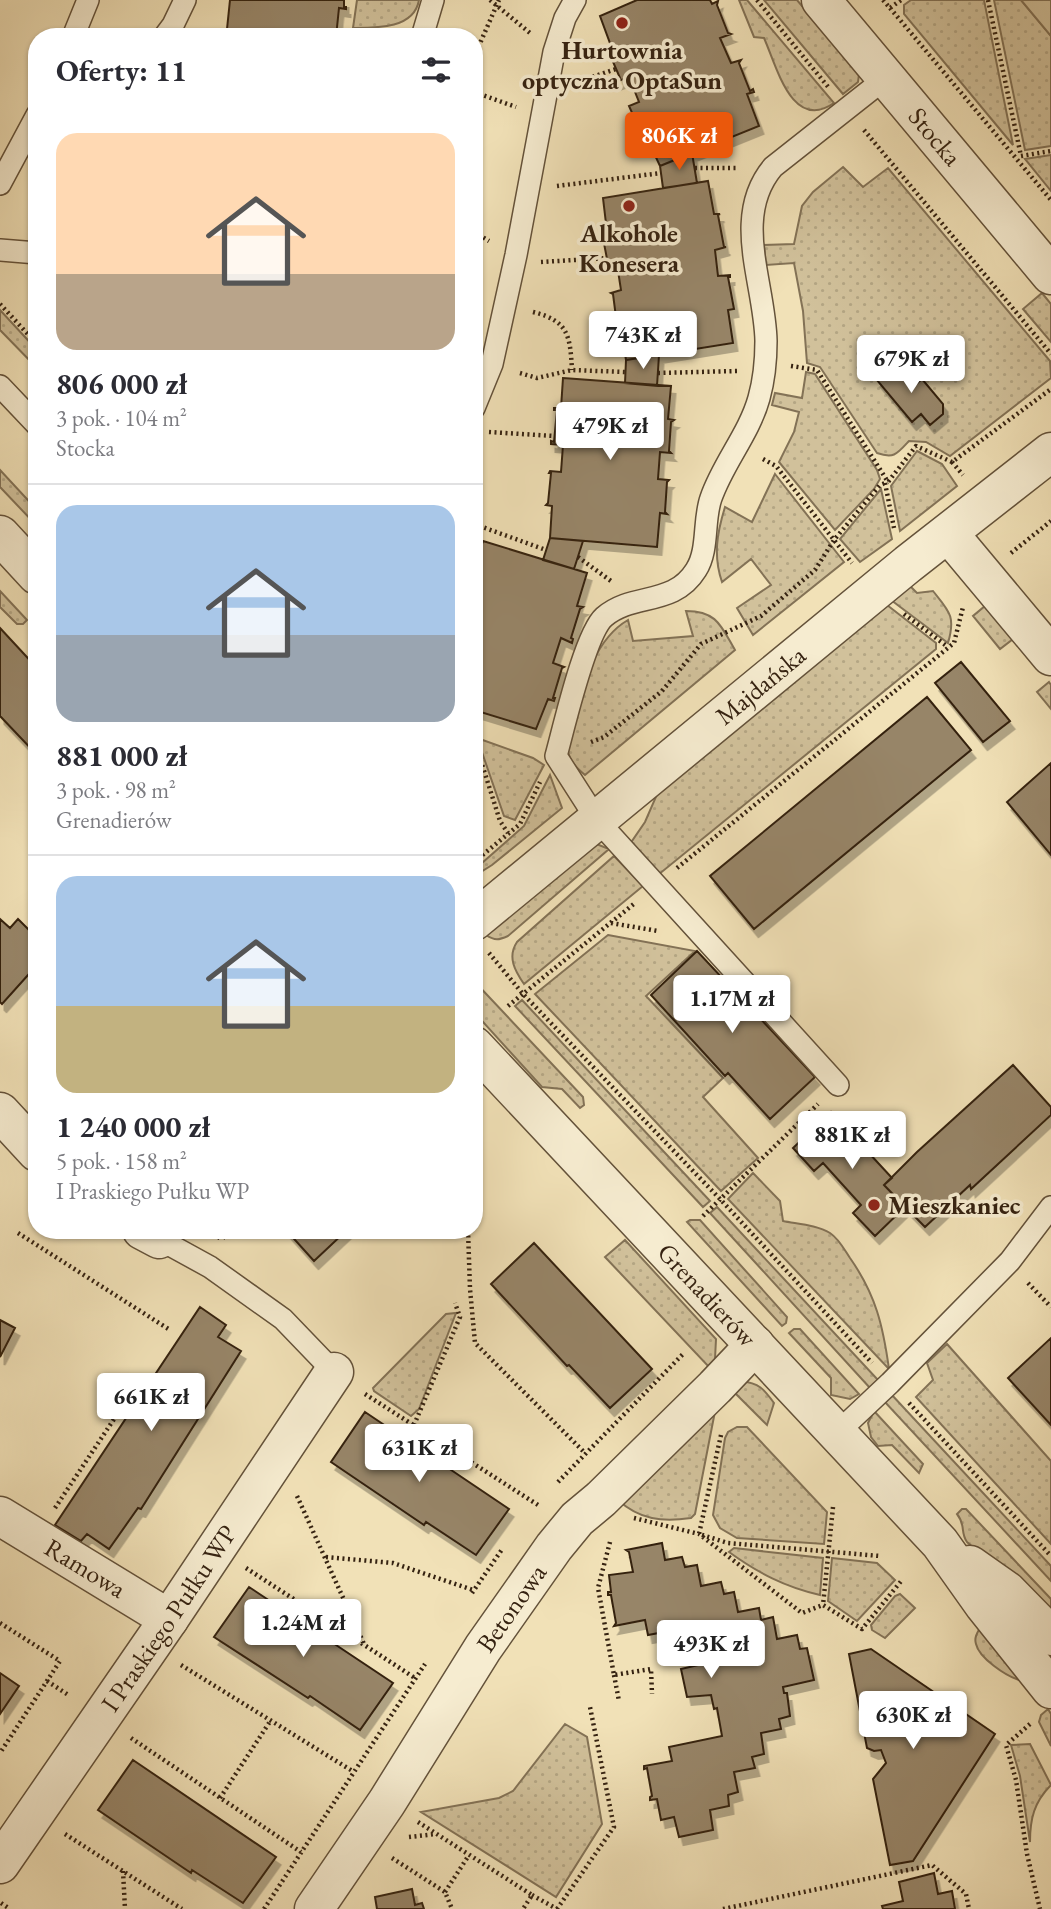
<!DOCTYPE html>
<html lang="pl">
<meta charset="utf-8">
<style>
body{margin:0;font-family:"EB Garamond",serif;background:#f7f7f7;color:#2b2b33;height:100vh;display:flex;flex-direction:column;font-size:26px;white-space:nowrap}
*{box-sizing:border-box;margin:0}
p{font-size:23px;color:#7c7c81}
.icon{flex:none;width:38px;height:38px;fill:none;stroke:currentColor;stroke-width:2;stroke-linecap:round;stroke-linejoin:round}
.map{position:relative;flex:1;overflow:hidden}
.sheet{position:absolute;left:28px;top:28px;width:455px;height:1211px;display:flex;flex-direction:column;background:#fff;border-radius:28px;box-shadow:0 2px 5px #0004}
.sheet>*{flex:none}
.price{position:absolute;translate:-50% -60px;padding:0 16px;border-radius:7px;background:#fff;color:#222;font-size:23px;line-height:46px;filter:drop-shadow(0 2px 4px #0008)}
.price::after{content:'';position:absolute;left:50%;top:42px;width:21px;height:16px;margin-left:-10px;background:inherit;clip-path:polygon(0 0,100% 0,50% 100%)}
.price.on{background:#ea580c;color:#fff}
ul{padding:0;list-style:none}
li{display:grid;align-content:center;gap:14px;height:371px;padding:0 28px}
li+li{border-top:2px solid #e1e1e2}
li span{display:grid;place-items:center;height:217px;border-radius:21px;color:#555}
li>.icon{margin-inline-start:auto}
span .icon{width:126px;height:126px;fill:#fffc;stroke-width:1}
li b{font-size:30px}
h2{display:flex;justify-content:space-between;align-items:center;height:84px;padding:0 28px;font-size:30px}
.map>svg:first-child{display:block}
.green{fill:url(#green-dots);stroke:#837256;stroke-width:2}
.pitch{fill:#d1c19b;stroke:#837256;stroke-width:2}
.building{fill:#978567;stroke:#352211;stroke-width:2;filter:url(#shadow)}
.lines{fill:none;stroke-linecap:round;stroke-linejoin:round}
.service-casing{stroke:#64523a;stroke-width:24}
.minor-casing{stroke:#64523a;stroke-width:41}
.tertiary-casing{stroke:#64523a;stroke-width:41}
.path{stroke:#352211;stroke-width:4.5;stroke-dasharray:2 3.5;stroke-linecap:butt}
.service{stroke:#f6ecd0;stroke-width:21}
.minor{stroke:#f6ecd0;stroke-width:38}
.tertiary{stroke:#f6ecd0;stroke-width:38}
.poi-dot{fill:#8f2418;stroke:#f6ecd0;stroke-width:2.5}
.labels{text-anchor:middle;stroke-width:7;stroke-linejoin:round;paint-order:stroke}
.poi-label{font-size:26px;font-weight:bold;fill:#352211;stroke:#f6ecd0}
.street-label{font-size:26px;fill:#352211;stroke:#f6ecd0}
</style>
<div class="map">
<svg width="1051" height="1909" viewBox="0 0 1051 1909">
<defs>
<pattern id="green-dots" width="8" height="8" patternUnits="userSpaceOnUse" patternTransform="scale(1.75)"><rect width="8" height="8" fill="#d1c19b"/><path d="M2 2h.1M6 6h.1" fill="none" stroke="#b4a684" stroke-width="1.8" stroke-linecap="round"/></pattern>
<filter id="shadow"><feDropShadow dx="4.5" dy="8" stdDeviation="0" flood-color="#0004"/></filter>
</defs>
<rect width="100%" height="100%" fill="#f1e1b7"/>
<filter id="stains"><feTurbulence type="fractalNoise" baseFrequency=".00286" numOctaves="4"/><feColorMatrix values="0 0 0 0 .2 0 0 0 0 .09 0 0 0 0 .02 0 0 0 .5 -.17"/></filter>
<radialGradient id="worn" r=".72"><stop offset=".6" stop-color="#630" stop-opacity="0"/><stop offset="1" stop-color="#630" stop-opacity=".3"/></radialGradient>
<path class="green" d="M357,0H419C414,29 376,28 353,28Z
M739,0H747L834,103C792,132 777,67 764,38L754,37Z
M764,0H797L859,74L858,82L843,94Z
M911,0H984L1013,145L904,14V5Z
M994,0H1021L1051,36V146L1025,150Z
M1051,155V191L1025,159Z
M843,167L863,187L888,168L1050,361L1051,378L950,456L926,442L909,441C897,454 894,459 877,453L820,367L807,363L803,311L794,263L766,265L764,245L794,244L802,206L813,192Z
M1042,293L1051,304V342L1023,309Z
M0,310L37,350V368L0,330Z
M806,372L815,374L877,470L880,479L874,489L835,530L779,462L794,432L799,412L772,405L775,393L802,398Z
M917,451L942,464L957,486L900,531L891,486Z
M0,470L37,510V526L0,487Z
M775,474L844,562L753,635L737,608L771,585L751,559L722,582C713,556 717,533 725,507L752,522Z
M881,489L892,539L860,562L840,539Z
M909,585L917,593L933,591C949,611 956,616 948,643L891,600Z
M0,591L27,620L23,624H17L0,607Z
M887,605L936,643V649L658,875L630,844L645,822L658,792Z
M985,606L1013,639L1000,649L973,616Z
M686,611C717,611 721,626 735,650L585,775C573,765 568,759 567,744C580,702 588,643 628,620L633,641L693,636Z
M1049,682L1051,685V709L1037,692Z
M477,738L533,758L544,765L515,820L504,816Z
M550,775L562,808L492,865L476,875L474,870L524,826Z
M594,843L609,849L508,936C499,940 495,941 486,935Z
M614,856L643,886L524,984C515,971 507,957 517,942Z
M608,935L695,951L646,996L723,1078L703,1097L758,1158L721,1191L535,994Z
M474,981L583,1097L584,1105L580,1108L562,1089L542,1087L474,1012Z
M522,1000L710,1201L703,1207L515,1006Z
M753,1173L780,1201L783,1221C798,1224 817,1225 830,1233C839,1239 844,1249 850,1258C876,1295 883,1326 889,1369L728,1199Z
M717,1207L878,1380L870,1388L710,1213Z
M690,1220H700L787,1317L786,1323L782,1326L687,1222Z
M625,1240L716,1339L715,1359L709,1367L605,1257Z
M456,1313L419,1409L411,1416L374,1391L373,1388L446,1314Z
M794,1329H800L859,1394L850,1399L831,1395V1378L789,1333Z
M947,1344L1051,1461V1544L916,1397L933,1380L927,1363Z
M741,1381C759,1383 764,1389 774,1403L767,1425L731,1389Z
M891,1394L1051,1566V1581L884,1401Z
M718,1396L695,1514L691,1518C662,1522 640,1520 618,1500Z
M874,1411L923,1464L919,1473L892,1445L878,1446L871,1437L868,1423Z
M737,1427H747L827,1512L824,1544L737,1538L720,1528L713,1515L725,1438L728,1432Z
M962,1509H966L1051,1599V1615L967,1542C960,1532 966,1525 957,1514Z
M734,1548L823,1558L820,1595C785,1587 758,1573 729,1552Z
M832,1558L877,1563L895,1580L857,1621L828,1601Z
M900,1594L915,1608L885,1638L872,1630L871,1625L895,1596Z
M980,1628L1019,1680C1006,1676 979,1658 976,1644C974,1638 977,1633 980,1628Z
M1048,1709L1051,1714V1746L1039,1722L1041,1715Z
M565,1724L587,1737L602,1824L556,1897L421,1812L499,1798L513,1791Z
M1030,1744L1051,1785C1034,1802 1030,1819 1030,1842L1020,1776L1011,1745Z"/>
<path class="pitch" d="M1021,0H1051V36Z"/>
<path class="building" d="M230,0H344V7H346V9L339,8L336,37H296L227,29Z
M637,0H710L712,4L718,1L717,5L728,33L731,34L720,38L731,63L741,60L739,63L750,91L753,89L754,92L747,94L759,126L660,166L646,136L641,138L642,135L629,106L639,102L629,77L618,81L620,78L608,50L606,51L605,48L611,46L600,16Z
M227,29L264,33V37H226Z
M692,153L697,183L663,188L660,166Z
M708,181L714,214H720L718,215L724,247H726L715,250L718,276L730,275V277H728L734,309L728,310L733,343L626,360L621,328H615V325H617L613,294L611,293L621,290L617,264L607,266L606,264H608L602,233L607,232L603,198Z
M659,355L657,386L625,383L626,360Z
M898,362L916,384L922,379L943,404V414L930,425L921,414L912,422L876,379Z
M563,378L671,386L668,419L674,420L671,422L669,451L671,453L660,452L658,479L669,480L667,482L665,512L667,514L660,513L657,547L550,538L552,506L546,505L548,503L551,473H549L550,471L561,472L563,445L551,444V441L554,442L557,410H554V408H561Z
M550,538L583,541L574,569L543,560Z
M483,541L587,573L577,606L583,607L580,609L571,638L573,639L572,643L561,638L553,663L564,667L562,668L553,698H555L554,701L548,699L536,729L474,710V569Z
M0,628L37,668V755L0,716Z
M961,662L1010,721L983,742L935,683Z
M927,697L971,750L754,929L710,876Z
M1051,763V855L1007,802Z
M0,919L10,928L18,919L37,938V965L2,1004L0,1002Z
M697,951L815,1077L770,1119L728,1073L725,1076L651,995Z
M1013,1065L1051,1107V1115L971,1189L970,1185L925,1227L884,1185L917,1152Z
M831,1112L892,1178L884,1185L905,1207L875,1236L853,1213L861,1205L823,1163L814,1171L793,1148Z
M286,1230H347L314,1261Z
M534,1243L652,1369L610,1408L569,1365L567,1366L491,1284Z
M200,1307L226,1325L218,1337L241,1351L141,1509L138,1508L109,1549L87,1534L81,1541L55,1525Z
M0,1320L15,1328L0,1357Z
M1051,1338V1425L1008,1378Z
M365,1412L509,1509L476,1555L426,1522L424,1525L331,1462Z
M662,1543L665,1560L682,1557L685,1567L697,1565L701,1586L721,1582L724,1594L734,1592L738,1612L759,1608L761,1620L773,1617L777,1639L797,1635L800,1649L807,1648L814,1680L783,1687L784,1693H787L790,1716L779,1719L781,1729L761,1733L764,1754L752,1757L755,1768L734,1772L738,1792L728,1795L729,1806L710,1810L713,1830L679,1837L674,1817L661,1820L657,1799L650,1800V1797L652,1796L647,1768L644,1769V1766L672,1761L669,1747L722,1736L717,1708L714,1709L711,1695L687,1697L681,1669L707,1663L701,1625L648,1635L645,1620L614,1626L616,1623L611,1595H608V1592H611L609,1575L633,1572L629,1552L626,1550Z
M249,1587L393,1683L360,1730L310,1696L308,1698L214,1637Z
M871,1649L995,1734L913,1861L890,1865L873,1779L886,1763L881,1750L874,1751L867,1748L849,1654Z
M0,1673L19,1686L0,1714Z
M133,1760L276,1857L243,1903L192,1870L191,1873L98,1810Z
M934,1873L938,1894L952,1891L955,1909H883L882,1906L903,1901L899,1882Z
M412,1889L415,1905L422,1903L424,1909H377L375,1897Z"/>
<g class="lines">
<g class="service-casing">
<path id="service" d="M73,37L88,0
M164,37L173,25L185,0
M422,37L433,0
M0,184L37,115
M0,250L37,253
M0,386L37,425
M474,408L492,364L516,255L554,52L565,18L575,0
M838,1085L597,820L556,756C564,727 585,634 604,617C633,592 673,607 696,570C709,550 703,520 711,498C723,463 749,434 759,398C764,380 766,359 766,341C765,283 731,217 773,167L887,77
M159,1239L210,1267L283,1319L334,1372
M837,1433L890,1383L1010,1261L1051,1207"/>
</g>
<g class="minor-casing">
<g id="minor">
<path id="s1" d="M821,0L1051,275"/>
<path d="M949,534L1051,656"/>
<path id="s2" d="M474,921L908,564L1051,452"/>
<path d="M0,1112L37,1152"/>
<path d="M142,1230L159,1239"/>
<path id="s3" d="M0,1516L169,1619"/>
<path id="s4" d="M0,1864L169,1619L334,1372"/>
<path id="s5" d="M314,1909L387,1802L483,1648L554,1547L577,1519L601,1499L715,1387L755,1345"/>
</g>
</g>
<g class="tertiary-casing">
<g id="tertiary">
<path d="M0,535L37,575"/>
<path id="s6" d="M474,1046L940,1543L984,1605L1051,1689"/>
<path d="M970,1565L1007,1591L1051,1636"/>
</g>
</g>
<path class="path" d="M490,0L530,33
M757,0L829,88
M883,0L890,8L901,0
M988,0L1021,156
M890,8L1051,200
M201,34L211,37
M474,57L499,0
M577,82L616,69
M474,92L516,107
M864,130L1051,354
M1021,156L1051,151
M695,168H739
M557,186L661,173
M474,232L489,241
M541,262L607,258
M0,304L37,344
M533,312C569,321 570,336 572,370
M791,366L817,370L888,482L916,446L952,462L1051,389
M520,373L537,378L572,370L625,372
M658,373L737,371
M489,432L554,436
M763,459L776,466L852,563
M952,462L963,475
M885,483L894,528
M474,524L546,550
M1011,553L1051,521
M578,557L611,581
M904,614L948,647
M474,739L500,821L508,833
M591,742L604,737L662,691L701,644L761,616L815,570L834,540L880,485L888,482
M474,862L520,824L540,782
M677,868L954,643L963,607
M611,923L658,931
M489,953L523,994L720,1199L872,1363
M508,1006L635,903
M703,1216L818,1104
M468,1230L470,1289L475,1343L585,1453
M18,1233L170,1330
M218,1237L222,1239L231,1230
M1028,1283L1051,1307
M365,1394L538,1505
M909,1403L1051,1556
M414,1425L460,1317L455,1303
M721,1435L699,1534L728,1543L880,1556
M558,1482L684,1353
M297,1496L364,1644
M833,1507L823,1605L862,1629L902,1580
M55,1508L128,1398
M634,1518L699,1534L802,1613L823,1605
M610,1542L598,1588L614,1675L651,1669L652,1694
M326,1557L393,1563L473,1590
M246,1568L415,1678
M472,1593L503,1548
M0,1623L60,1661L0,1753
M181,1665L354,1772
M614,1675L619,1701
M47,1681L70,1696
M1030,1724L1006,1745L1016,1780L1027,1854L1040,1909
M131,1738L301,1852
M220,1798L271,1720
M418,1822L532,1895L523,1909
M65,1834L182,1909
M409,1837L436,1834
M392,1858L445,1892L452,1909
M123,1871L125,1909
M445,1892L469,1855
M532,1895L557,1909
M1,1903L10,1909
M264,1909L425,1664
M557,1909L614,1827L590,1707
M723,1909L932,1865L966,1894L969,1909"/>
<use href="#service" class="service"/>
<use href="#minor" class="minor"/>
<use href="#tertiary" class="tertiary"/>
</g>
<g class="poi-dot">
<circle cx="622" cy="23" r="7"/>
<circle cx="629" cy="206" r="7"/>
<circle cx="874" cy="1205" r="7"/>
</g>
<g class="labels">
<g class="poi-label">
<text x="622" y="59">Hurtownia<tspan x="622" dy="30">optyczna OptaSun</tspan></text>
<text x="629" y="242">Alkohole<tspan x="629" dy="30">Konesera</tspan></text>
<text x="888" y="1214" text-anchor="start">Mieszkaniec</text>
</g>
<g class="street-label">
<text dy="9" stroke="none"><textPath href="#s1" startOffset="178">Stocka</textPath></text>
<text dy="9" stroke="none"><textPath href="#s2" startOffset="371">Majdańska</textPath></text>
<text dy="9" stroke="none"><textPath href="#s6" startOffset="341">Grenadierów</textPath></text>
<text dy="9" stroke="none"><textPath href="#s3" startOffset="100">Ramowa</textPath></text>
<text dy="9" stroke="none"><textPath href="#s5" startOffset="360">Betonowa</textPath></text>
<text dy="9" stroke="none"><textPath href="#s4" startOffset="298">I Praskiego Pułku WP</textPath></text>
</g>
</g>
<rect width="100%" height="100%" filter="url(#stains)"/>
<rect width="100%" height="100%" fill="url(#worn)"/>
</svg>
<b class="price on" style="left:679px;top:172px">806K zł</b>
<b class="price" style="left:643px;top:371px">743K zł</b>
<b class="price" style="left:911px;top:395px">679K zł</b>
<b class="price" style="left:610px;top:462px">479K zł</b>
<b class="price" style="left:732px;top:1035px">1.17M zł</b>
<b class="price" style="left:852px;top:1171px">881K zł</b>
<b class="price" style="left:151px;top:1433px">661K zł</b>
<b class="price" style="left:419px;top:1484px">631K zł</b>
<b class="price" style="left:303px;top:1659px">1.24M zł</b>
<b class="price" style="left:711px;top:1680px">493K zł</b>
<b class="price" style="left:913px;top:1751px">630K zł</b>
<section class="sheet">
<h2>Oferty: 11<svg class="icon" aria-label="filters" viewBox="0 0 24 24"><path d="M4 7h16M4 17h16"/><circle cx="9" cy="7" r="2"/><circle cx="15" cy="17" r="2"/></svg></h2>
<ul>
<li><span style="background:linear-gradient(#ffd9b3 65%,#b9a48a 0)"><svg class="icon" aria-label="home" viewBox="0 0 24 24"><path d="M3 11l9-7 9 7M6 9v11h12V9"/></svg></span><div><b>806 000 zł</b><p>3 pok. · 104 m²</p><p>Stocka</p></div></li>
<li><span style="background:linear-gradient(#a9c7e8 60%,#9aa5b1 0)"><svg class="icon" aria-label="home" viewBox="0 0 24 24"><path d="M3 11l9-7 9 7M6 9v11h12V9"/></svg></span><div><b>881 000 zł</b><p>3 pok. · 98 m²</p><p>Grenadierów</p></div></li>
<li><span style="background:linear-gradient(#a9c7e8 60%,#c2b280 0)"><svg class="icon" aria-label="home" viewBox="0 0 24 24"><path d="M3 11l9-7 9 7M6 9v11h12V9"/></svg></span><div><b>1 240 000 zł</b><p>5 pok. · 158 m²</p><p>I Praskiego Pułku WP</p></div></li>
</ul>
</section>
</div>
